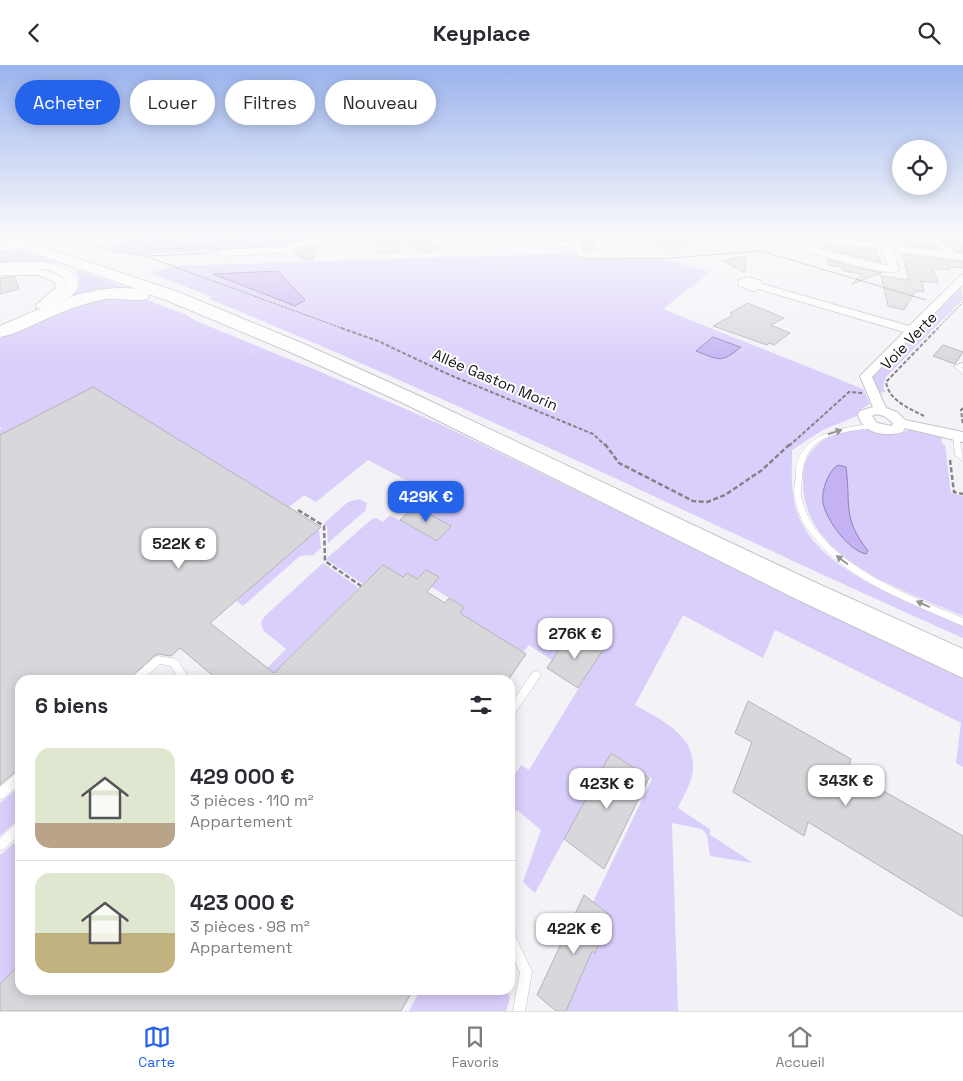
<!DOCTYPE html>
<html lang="fr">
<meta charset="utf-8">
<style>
body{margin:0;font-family:"Space Grotesk",sans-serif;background:#f7f7f7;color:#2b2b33;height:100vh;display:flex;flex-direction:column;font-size:19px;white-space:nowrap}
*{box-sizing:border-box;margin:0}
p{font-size:16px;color:#7c7c81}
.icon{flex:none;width:28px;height:28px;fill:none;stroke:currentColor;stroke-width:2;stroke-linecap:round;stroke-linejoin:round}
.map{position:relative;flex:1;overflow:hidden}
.drawer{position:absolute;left:15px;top:610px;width:500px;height:320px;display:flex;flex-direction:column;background:#fff;border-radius:15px;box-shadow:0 2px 12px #0003}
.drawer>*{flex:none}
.top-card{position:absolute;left:15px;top:15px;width:500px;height:45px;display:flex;gap:10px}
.fabs{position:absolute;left:892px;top:75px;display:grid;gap:10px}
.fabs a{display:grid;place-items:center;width:55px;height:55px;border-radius:50%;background:#fff;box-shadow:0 2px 12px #0003;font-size:25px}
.price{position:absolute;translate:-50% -42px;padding:0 11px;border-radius:10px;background:#fff;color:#222;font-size:16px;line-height:32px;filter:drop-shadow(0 1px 2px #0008)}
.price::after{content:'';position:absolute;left:50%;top:30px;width:15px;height:11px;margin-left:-8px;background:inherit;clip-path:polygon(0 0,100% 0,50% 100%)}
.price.active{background:#2563eb;color:#fff}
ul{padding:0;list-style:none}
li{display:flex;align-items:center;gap:15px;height:125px;padding:0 20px}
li+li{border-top:1px solid #e1e1e2}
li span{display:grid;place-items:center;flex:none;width:140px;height:100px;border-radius:15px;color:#555}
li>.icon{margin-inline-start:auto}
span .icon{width:60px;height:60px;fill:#fffc;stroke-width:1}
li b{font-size:21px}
h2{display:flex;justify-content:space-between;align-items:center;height:60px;padding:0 20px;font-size:21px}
.chip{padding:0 18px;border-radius:22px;background:#fff;box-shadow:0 2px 12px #0003;font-size:18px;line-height:45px}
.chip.active{background:#2563eb;color:#fff}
header{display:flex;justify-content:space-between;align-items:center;height:65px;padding:0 20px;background:#fff;font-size:22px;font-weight:600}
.dock{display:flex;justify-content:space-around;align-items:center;height:70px;border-top:1px solid #e1e1e2;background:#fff;font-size:14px;color:#7c7c81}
.dock a{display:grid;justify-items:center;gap:2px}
.dock .active{color:#2563eb}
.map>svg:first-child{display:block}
.green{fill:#dacefb}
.water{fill:#c5b2f5;stroke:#9083b2}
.building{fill:#d8d7db;stroke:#b4b3b8}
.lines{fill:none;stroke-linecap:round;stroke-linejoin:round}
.service-casing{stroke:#c5c4c9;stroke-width:1}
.minor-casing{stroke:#c5c4c9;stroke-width:2}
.tertiary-casing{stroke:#c5c4c9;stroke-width:1}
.trunk-casing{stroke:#c5c4c9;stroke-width:2}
.path-far2{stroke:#848387;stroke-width:1;stroke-dasharray:3 1;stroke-linecap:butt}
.path-far1{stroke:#848387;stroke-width:2;stroke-dasharray:4 2;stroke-linecap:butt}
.path{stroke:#848387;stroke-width:2.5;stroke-dasharray:5 2.5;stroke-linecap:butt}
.service{fill:#fff;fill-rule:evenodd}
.minor{fill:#fff;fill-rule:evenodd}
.tertiary{fill:#fff;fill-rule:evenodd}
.trunk{fill:#fff;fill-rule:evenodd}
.tertiary-bridge-casing{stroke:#c5c4c9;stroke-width:12;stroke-linecap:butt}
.tertiary-bridge{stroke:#fff;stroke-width:12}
.oneway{fill:#969596}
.labels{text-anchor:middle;stroke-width:4;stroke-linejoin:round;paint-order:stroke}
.far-street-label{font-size:15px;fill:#151416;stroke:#fff}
</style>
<header><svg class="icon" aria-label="back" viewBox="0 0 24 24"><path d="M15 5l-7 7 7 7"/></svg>Keyplace<svg class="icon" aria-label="search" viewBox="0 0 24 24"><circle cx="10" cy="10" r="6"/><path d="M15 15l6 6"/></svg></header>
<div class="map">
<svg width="963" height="946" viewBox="0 0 963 946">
<rect width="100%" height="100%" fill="#f3f2f7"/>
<path class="green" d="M150,170H324L288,180L256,184L140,189L115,185L111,181Z
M10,184L20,185L58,198L0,200V185Z
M574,188L577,193L587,195L663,194L710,207L663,244L863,324L870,339L858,346L857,351L823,365L792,385C792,405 790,430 798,450C821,509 910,536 963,561V573C711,461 465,338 209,234L212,232L151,208L175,201Z
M77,205L129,224L70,233C77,225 82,216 75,207Z
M961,219L963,234L886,312L883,321L885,327L879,328L872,312Z
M133,230L185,249L196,256L323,308L442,360L671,472L963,608V702L956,698L961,658L775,565L763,593L683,550L635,640C659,654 695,669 693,703C693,716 683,731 678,743L711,765L709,769L753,798L710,791L707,770L702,764L672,758L678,946H566L592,886L595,888L610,851L593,837L652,714L611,688L535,828L523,817L541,765L517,745L510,751V716L521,700L529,705L602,585L572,567L552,595L529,580L523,587L460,548L464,542L422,516L438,512L426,505L417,514L407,508L403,512L383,500L363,519L326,494L372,454L376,453L383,457L390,450L437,476L451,461L427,448L431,443L419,435L420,427L417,425L419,422L368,395L316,437L304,430L289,442L93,322L0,370V365L2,363L0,362V272L82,237Z
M913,364L941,370L942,379L945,380L951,428L963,431V551C904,525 801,494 803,415C803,378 836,362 869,365C878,366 886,371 895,370C902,370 906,365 913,364Z
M359,434L367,438L365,446L328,478L327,462L324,458L348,437Z
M319,464L321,483L313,490L300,491L243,541L236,535Z
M323,498L359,523L274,608L267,603L286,584L263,565L261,557L265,551Z
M20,721V753L0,771V738Z
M14,778L20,779V899L0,919V790Z
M420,925H507L510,933L506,946H409Z"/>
<path class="water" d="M278,206L305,235L295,241L213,209Z
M713,272L740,282H741C720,299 720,295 696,286Z
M838,400L846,402C851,440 842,453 868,486L866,489C848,485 827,456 823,438C821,426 828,406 838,400Z"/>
<path class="building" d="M379,170H410L440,182L427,188L400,177L399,188H378Z
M576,170H589L597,184L583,185Z
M897,170H923L939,184L899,179Z
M938,170H950L963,179V187L956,186Z
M676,172L689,179L676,189H668L653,173Z
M828,179L876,186L881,197L825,183V180Z
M316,181L313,195H305L294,188Z
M902,189L963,197V203L949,202L950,205L932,203L938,218L920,216L922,217L924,227L916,226L904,245L888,241L881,211L909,215Z
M740,191L746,193L745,208L724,196Z
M827,194L853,202L882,208L852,219L862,209L843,206V202L828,200Z
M5,212H15L19,224L0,229V213Z
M748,238L784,253L771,260L790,268L774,280L769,278L767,280L713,261L733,250L730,248Z
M943,280L963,287L955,299L933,291Z
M93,322L321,462L210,558L274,608L383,500L403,512L407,508L417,514L426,505L439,512L427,527L445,538L449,533L464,542L460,548L526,589L508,615H218L180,583L171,591L158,589L154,591L128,615H20V705L15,707L0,720V370Z
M415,441L427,448L451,461L437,476L400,455Z
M571,567L603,585L578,623L547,603Z
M748,636L851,694L848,706L963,771V852L808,757L804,771L733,727L752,677L735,668Z
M611,688L649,713L604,804L564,774Z
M584,830L611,851L595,888L592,886L566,946H556L537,930Z
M20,899V925H413L401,946H0V919Z"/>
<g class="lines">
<g class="service-casing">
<path id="service" d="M963,298V302H961L963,304V309L954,301Z
M873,359L876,361L875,362C840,369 806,366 802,412C802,418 800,425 801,431C814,496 909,530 963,553V561C949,555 935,549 921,543C881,525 839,505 812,470C809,466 805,462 803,457C800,451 794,435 794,428C794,421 796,413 796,406C799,368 843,362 873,359Z
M956,368L959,370L963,396L955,390L953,370Z
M158,591L177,594L188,612L186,615H176L178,612L171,601L160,599L142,615H130L132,612L155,592Z
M536,606L539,607L541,610L539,613L513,651L510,653V640L533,607Z
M20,707V719L4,733L0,734V722L16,708Z
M20,757V769L4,784L0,785V773L16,758Z
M510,866L514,868L532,907L525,946H513L520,907L510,886Z"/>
</g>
<g class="minor-casing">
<path id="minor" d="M325,170H340L281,188L221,191L216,188L221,185L281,182Z
M511,170L553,172L571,179L566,182Z
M790,170H817L945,187L925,170H935L955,188L963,189V195L893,186L899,205C889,214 819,189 804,185L796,181L795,173ZM803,174L883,184L888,201L810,181L803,178Z
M24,203C38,203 54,205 65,216L66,223C60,232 49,245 37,243L36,241L37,239L56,223L55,217L39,210H0V204Z
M963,210V219L872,312L886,343L897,347L905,355L963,367V377L905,363L903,367C886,372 862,369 858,349L860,346L873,342L860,311L904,267L759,224L753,226L738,220L739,215L748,212L761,216L762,219L909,261L960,211ZM876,349L884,351L893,358L892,361L877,358L872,351Z"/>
</g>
<g class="tertiary-casing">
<path id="tertiary" d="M12,177L16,178L18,180L16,182L0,186V180Z
M43,197C61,200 72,204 79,221C62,246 30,265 0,272V263L46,241L67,221C58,196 21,204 0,206V198Z"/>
</g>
<g class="trunk-casing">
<path id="trunk" d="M22,175L178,227L304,279L415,329L812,516L963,584V613L792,532L401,337L290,287L166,235L149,229L148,234C134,237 119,232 105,234C72,240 41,257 9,270L0,271V261C43,243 89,218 137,224L17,182L15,179L17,176Z"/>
</g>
<path class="path-far2" d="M73,170L113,186L145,191L344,264
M163,170L164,172L150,184H176L215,180
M189,170L188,172L208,170
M230,170L237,175
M267,170L275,175
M204,171L205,182
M164,172H188
M275,175L288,170
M230,177L249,170
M176,184L183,173
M573,184L578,192L587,194L672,193L761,186L926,235
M148,191L209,188
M937,264L963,237"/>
<path class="path-far1" d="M341,263L378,276L450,310L593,369L606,381
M963,343L961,345L963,360
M924,351C909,343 889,336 886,317L938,263
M789,381L849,327L862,328"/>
<path class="path" d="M605,379L619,398L693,436L707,437L725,430L762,405L790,379
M950,395L954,427L963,429
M298,445L324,461L325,496L361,521"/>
<use href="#service" class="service"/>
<use href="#minor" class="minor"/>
<use href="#tertiary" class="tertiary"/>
<use href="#trunk" class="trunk"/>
<g class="tertiary-bridge-casing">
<path id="tertiary-bridge" d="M12,180L26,174"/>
</g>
<use href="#tertiary-bridge" class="tertiary-bridge"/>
</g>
<defs><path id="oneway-solid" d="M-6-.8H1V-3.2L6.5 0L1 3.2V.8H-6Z" transform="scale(1.25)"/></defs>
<g class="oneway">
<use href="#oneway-solid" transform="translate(835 367) rotate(-18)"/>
<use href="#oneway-solid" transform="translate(842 495) rotate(-143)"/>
<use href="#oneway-solid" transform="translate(923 539) rotate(-156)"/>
</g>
<linearGradient id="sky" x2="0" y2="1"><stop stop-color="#9ab3ed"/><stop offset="0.56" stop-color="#faf9fb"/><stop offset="1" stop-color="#faf9fb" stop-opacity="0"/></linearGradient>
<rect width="963" height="303" fill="url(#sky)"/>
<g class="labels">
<g class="far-street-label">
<text transform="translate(909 276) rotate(-46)" y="5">Voie Verte</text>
<text transform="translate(495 315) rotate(23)" y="5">Allée Gaston Morin</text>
</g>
</g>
</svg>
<div class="fabs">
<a><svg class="icon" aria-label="locate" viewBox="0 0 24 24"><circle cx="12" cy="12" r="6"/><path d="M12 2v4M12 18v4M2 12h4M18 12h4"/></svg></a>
</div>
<b class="price active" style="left:426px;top:458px">429K €</b>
<b class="price" style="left:179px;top:505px">522K €</b>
<b class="price" style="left:575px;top:595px">276K €</b>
<b class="price" style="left:846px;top:742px">343K €</b>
<b class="price" style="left:607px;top:745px">423K €</b>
<b class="price" style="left:574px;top:890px">422K €</b>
<div class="top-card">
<a class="chip active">Acheter</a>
<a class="chip">Louer</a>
<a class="chip">Filtres</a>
<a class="chip">Nouveau</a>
</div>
<section class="drawer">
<h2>6 biens<svg class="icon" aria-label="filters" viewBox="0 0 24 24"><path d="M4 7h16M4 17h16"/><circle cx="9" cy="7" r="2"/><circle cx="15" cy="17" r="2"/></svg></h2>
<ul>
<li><span style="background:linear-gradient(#dfe7d0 75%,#b9a48a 0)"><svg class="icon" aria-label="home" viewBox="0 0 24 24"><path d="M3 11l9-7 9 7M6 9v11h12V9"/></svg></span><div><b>429 000 €</b><p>3 pièces · 110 m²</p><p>Appartement</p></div></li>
<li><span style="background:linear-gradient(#dfe7d0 60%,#c2b280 0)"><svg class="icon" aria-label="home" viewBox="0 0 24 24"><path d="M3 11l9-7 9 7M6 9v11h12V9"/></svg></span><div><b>423 000 €</b><p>3 pièces · 98 m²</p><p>Appartement</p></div></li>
</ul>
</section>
</div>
<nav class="dock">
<a class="active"><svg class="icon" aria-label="map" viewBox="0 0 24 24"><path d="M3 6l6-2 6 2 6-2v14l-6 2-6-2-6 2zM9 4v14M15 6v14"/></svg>Carte</a>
<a><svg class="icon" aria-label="saved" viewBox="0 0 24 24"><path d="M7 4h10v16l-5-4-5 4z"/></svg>Favoris</a>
<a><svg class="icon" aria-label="home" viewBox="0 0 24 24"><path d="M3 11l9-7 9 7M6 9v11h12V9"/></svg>Accueil</a>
</nav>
